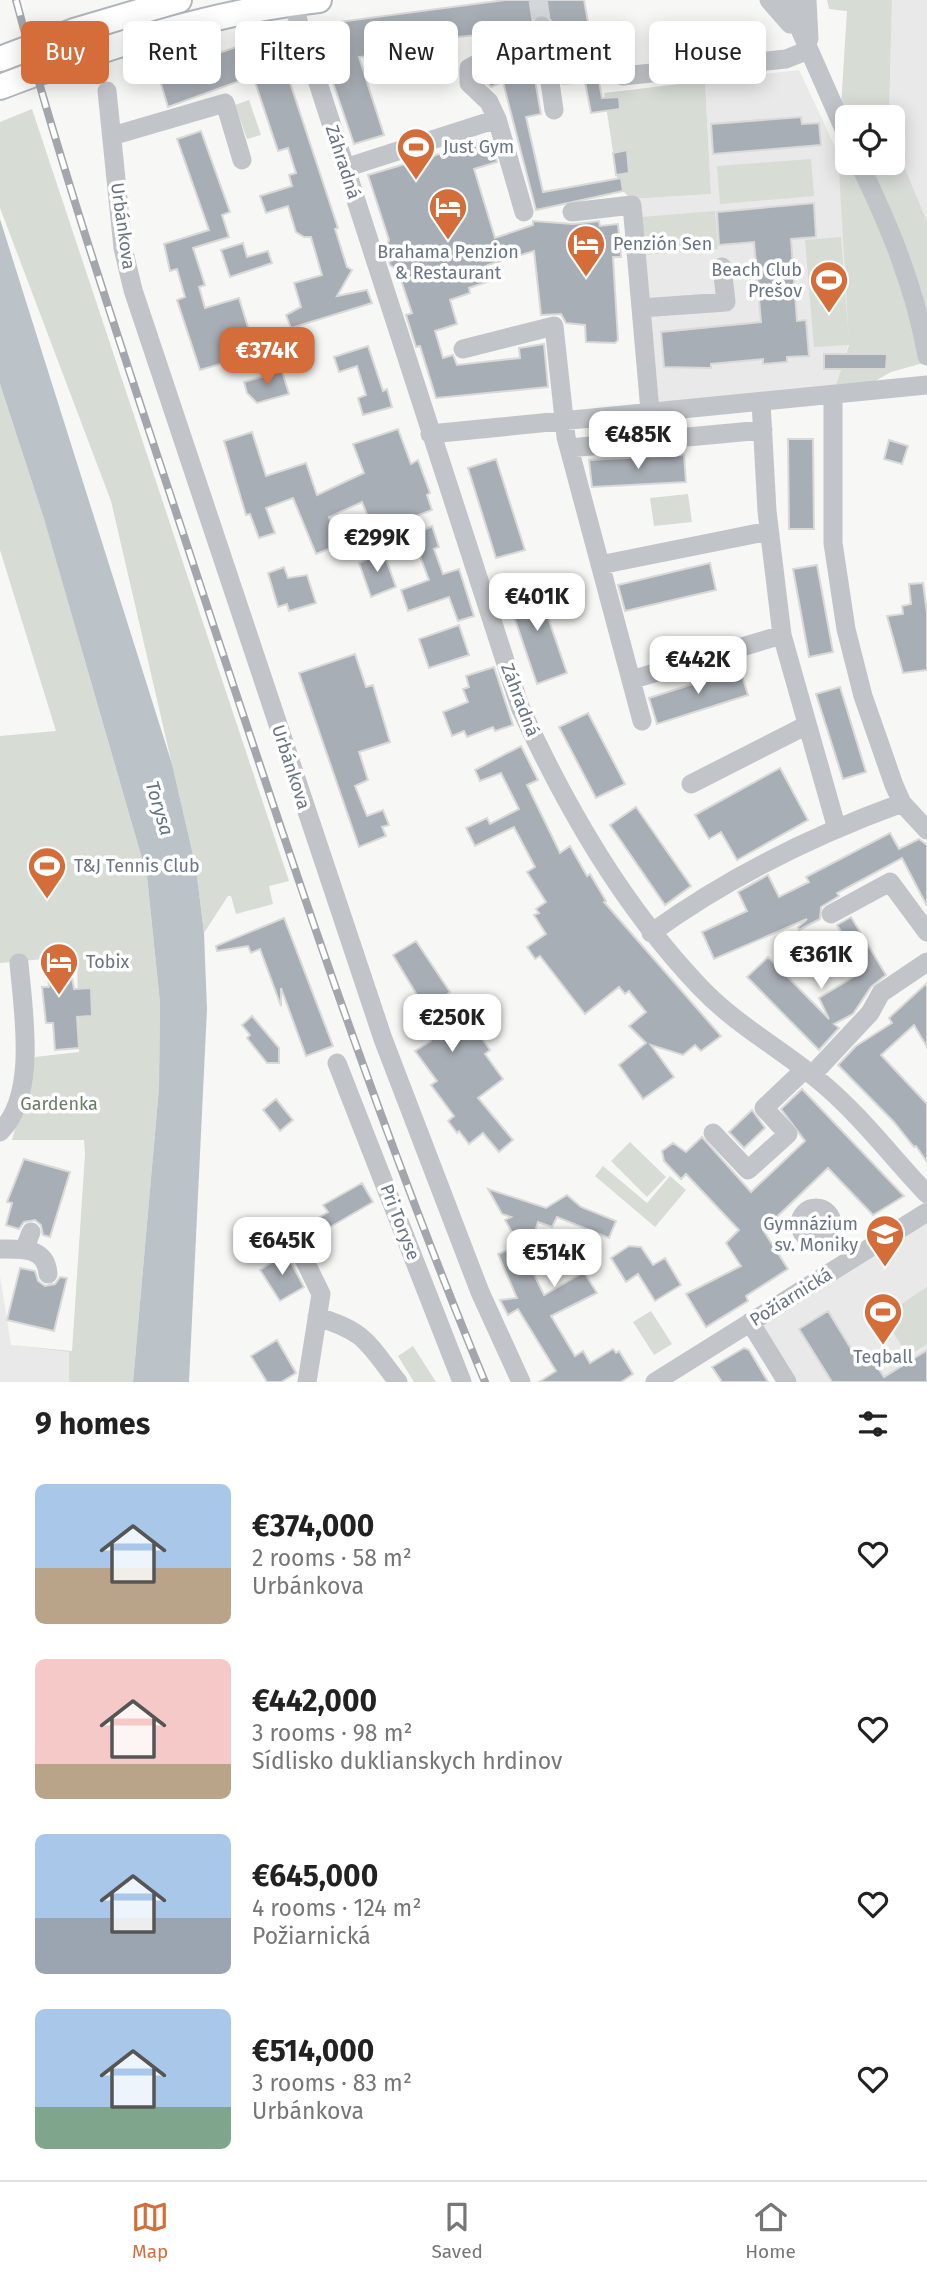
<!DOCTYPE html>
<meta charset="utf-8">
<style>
body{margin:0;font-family:"Fira Sans",sans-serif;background:#f6f6f6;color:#222;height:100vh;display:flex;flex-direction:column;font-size:26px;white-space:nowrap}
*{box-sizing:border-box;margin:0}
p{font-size:23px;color:#767676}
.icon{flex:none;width:38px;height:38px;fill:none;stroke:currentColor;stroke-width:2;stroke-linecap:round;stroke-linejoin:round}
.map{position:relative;height:1382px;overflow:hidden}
.panel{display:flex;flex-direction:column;background:#fff;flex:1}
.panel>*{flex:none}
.guide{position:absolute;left:21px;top:21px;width:886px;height:63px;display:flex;gap:14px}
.buttons{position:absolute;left:835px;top:105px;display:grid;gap:14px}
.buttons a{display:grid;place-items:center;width:70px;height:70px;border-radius:10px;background:#fff;box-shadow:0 4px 18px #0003;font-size:35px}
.price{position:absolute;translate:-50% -60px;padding:0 16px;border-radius:14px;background:#fff;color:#222;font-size:23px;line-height:46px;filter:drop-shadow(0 2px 4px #0008)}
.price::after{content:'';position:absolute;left:50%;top:42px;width:21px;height:16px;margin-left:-10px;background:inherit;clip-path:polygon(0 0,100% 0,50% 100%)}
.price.active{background:#d46d39;color:#fff}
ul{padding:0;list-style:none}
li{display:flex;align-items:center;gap:21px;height:175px;padding:0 35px}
li span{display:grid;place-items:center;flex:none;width:196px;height:140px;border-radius:10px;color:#555}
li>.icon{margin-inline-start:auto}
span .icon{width:84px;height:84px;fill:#fffc;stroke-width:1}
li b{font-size:30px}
h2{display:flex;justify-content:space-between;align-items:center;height:84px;padding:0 35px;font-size:30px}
.pill{padding:0 24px;border-radius:10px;background:#fff;box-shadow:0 4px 18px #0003;font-size:24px;line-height:63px}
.pill.active{background:#d46d39;color:#fff}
.tab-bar{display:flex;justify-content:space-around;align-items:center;height:98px;border-top:2px solid #e0e0e0;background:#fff;font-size:19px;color:#767676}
.tab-bar a{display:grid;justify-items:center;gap:4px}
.tab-bar .active{color:#d46d39}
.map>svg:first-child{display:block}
.built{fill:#e8e9e8}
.green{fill:#d7dcd5}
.water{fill:#bbc3c9}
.building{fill:#a8aeb5;stroke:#d9d9d8;stroke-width:2}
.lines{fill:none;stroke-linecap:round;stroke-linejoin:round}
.minor-tunnel{stroke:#d4d7d9;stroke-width:19;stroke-dasharray:19 10;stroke-linecap:butt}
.major-casing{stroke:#b2b6bb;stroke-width:28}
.minor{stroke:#c1c4c8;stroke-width:19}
.major{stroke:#fff;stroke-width:24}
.rail-casing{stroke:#a3a7ad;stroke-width:8}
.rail{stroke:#fff;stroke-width:5;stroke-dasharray:16;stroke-linecap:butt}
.labels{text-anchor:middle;stroke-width:7;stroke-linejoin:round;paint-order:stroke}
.poi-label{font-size:18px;fill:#697584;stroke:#fff;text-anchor:start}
.street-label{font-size:18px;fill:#697584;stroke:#fff}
.park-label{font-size:18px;fill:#6a7b68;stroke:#fff}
.water-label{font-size:19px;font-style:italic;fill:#65757f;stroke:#fff}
</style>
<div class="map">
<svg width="927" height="1382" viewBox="0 0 927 1382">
<rect width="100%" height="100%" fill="#f7f8f5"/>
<path class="built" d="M892,0H927V221L893,140L892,117H889Z
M799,70L838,153L851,336L833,395L650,410L631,199L711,194L705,81Z
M927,1215V1382H797L760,1322Z
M0,1276L11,1345L69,1352V1382H0Z"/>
<path class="green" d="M827,0H892L889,117H847V163H892L893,140L927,221V362L891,372L850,395L833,394L849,345L814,347L805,240L841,237L849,342L838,153L847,11L829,9Z
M705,81L711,194L631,199L623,191L621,178H617L604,93Z
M249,100L261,135L247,139L235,105Z
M32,109L289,881L269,886L273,904L236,914L231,896H228L204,933L196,868L111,501L0,208V122Z
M811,159L814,196L720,204L717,166Z
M715,211L718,249L644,255L641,217Z
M0,384L44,519L147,876L160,1003L159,1088L133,1382H69V1352L11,1345L72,1351L85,1154L84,1140H12L35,1057L79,1052L77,956L0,963V736L56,731L0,550Z
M688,494L692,522L654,526L650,498Z
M630,1142L666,1177L647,1197L611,1161Z
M603,1166L647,1203L670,1176L686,1190L655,1227L595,1176Z
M927,1287V1344L908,1356L883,1316Z
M651,1311L672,1344L654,1355L633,1322Z
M413,1346L436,1382H414L398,1356Z"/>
<path class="water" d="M0,219L172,764L196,868L204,933L207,1009L189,1382H133L159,1088L160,1003L147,876L44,519L0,384Z"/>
<path class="building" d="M505,0H584L602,98L619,97L620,109L591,113L585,82L563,84L558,54L576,52L574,23L554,25L546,14L534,17L530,27L526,28L541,114L526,117L543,192L621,178L623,191L536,210L503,82L491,87L481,78L513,56L512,44L508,39H498L496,33L439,39L440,48L359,57L384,135L354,144L329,71L323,24Z
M274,34L338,228L335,229L347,267L352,270L337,296L367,290L372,303L291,328L286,315L301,307L294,283L322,275L311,237H304L296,232L288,206L266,213L260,196L292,186L289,175L296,173L288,148L278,151L253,76L168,107L158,74Z
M801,117L802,124L819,123L821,145L713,154L711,124Z
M201,131L230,212L222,215L229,237L193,248L205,285L199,287L205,308L239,298L250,334L241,336L244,346L223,352L227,362L200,370L177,300L185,297L177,269L170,271L164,244L209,230L177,139Z
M490,139L497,162L474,169L495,238L533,225V221L573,224L599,221L600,226L618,224L621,257H613L618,340L615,343L586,342L585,325L566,323L561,314L541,315L534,251L488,265L493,280L469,288L470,293L450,300L457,324L435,331L443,358L453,355L457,365L520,358L519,348L544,344L548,387L436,398L420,346L416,347L406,315L412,313L398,271L390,265L385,249L389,240L368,175Z
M627,150L629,173L616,175L613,153Z
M814,203L816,237L791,239L797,321L806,320L809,356L787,357V362L763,364V359L711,364V368L664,367L661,332L761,322L754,242L719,245L717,212Z
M243,243L247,257L268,251L272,263L230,277L221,250Z
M368,346L383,391L387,389L392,407L363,415L358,398L366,395L357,366L339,372L334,357Z
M824,354H887L886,369H824Z
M282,371L289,394L257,403L247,393L244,382Z
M398,429L411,464L418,460L430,493L427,495L432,510L374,532L362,502L329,517L337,546L316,554L293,498L266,508L275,533L259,538L250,514L246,515L224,441L252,432L266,476L306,463L317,495L364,473L353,444Z
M788,439H813L814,529H789Z
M889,440L908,446L902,464L884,459Z
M684,455L686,482L592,487L589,460Z
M496,459L525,550L496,558L468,468Z
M432,526L439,547L434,549L443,574L459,569L474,616L458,621L449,597L408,611L401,590L429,580L419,554L413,557L406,539Z
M383,551L396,587L371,597L359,563Z
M710,563L716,590L625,611L618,585Z
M817,565L833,652L809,657L793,569Z
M284,567L288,578L307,575L316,603L289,611L287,604L278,607L268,573Z
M536,583L567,673L537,684L506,593Z
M923,583L927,613V670L903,673L887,616L903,614L902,606L911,604L909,584Z
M459,625L469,655L429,668L419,639Z
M355,654L366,687L373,685L390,742L359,752L368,780L355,786L367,816L383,810L389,825L382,827L386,836L359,847L299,673Z
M494,667L513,725L495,731L493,727L467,737L464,731L452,736L443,712L468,702L463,689L469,687L466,676Z
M740,669L748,695L657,724L649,698Z
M840,687L866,772L843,779L816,694Z
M588,713L625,784L596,798L559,727Z
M521,746L538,780L527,785L560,853L570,846L587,876L590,874L606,901L604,902L721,1036L701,1051L695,1045L683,1055L651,1045L674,1077L643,1099L619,1065L646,1043L629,1026L646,1012L629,991L625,994L619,987L585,1014L540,956L535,959L527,947L546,934L534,915L539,913L536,909L546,902L527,872L535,867L514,827L475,846L466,828L487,818L490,824L519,809L501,773L480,781L475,770Z
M780,768L808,820L737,860L721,832L709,839L695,815Z
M636,807L691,886L665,905L610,825Z
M890,833L899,849L919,839L927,845V906L902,858L837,893L839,896L821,907L820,919L799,930L798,927L807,919L714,959L702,932L747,911L738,892L768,875L779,897L809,882L806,877Z
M851,917L886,975L871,987L853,1014L834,1024L839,1028L819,1050L747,977L768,957L829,1019L819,998L865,970L837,925Z
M284,918L333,1046L306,1056L281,988V1006L260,949L251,953L248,946L217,951L216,946Z
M416,941L450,992L429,1009L445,1031L466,1016L490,1050L485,1054L503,1079L478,1098L513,1140L499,1152L483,1133L469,1144L459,1131L457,1133L448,1121L454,1116L431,1085L437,1081L415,1051L431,1041L404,1005L417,995L393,955Z
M68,954L74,989L91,988L92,1016L77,1017L79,1048L55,1050L53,1023H46L42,987H49L46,957Z
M927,983V1047L914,1025L881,1055L927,1104V1162L916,1146L914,1147L894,1122L838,1065L856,1046L892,1023L889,1018Z
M252,1016L279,1048V1063H267L247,1038L250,1035L242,1025Z
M802,1089L904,1196L873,1215L828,1168L763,1230L788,1269L746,1296L748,1301L706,1327L686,1294L741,1266L726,1243L739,1230L686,1174L681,1179L664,1161L662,1151L673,1143L686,1152L702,1137L751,1192L805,1141L781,1109Z
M276,1099L293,1120L280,1131L263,1110Z
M752,1110L765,1128L744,1148L729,1132Z
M24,1159L70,1172L50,1237L43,1235L41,1225L35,1220L24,1222L19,1229L6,1225L12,1203L7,1202Z
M362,1183L373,1202L325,1230L318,1218L328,1212L323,1205Z
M488,1189L546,1208L567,1195L581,1207L616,1221L609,1238L557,1217L552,1227L538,1222L532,1240L541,1261L530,1266L544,1295L584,1272L597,1293L551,1316L575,1356L583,1351L590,1363L613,1349L616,1353L619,1351L633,1374L621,1382H539L556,1371L518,1309L508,1315L500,1300L517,1298L498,1254L519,1245L505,1220L511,1217L502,1214Z
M629,1246L641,1247L653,1265L665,1258L681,1285L655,1301L638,1274L626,1282L611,1258Z
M286,1253L304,1287L280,1301L260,1270Z
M20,1268L35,1271L38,1281L45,1286L55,1284L60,1277L67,1278L54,1331L7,1320Z
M828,1311L861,1365L872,1358L884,1377L927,1350V1382H832L799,1329Z
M277,1340L296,1373L281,1382H267L251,1356Z
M744,1348L749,1350L768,1382H722L712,1367Z"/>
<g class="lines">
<path class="minor-tunnel" d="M538,0L542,26"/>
<g class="major-casing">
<path id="major" d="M0,59L74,31L179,0
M0,87C102,48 210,12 319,0"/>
</g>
<path class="minor" d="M769,0L790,24
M787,0L847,136
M807,0L809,39
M295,3L298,21L520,707C567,809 622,905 700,987C735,1024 778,1047 817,1079C857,1111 891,1156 927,1194
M542,26L554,110
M623,76L786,59L806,51
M107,91L123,248L133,290L383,1039L480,1292L521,1382
M497,119L489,102L469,83V68L502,50
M112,136L225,103L242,160
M859,163C889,225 915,287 927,356
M345,168L497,119L524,212
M572,212L632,205L641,308
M463,349L554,326L566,437L642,721
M833,395V543L846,629L863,696L894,785L902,803L927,830
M761,402L767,511L782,635L837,829
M650,411L641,308L726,302L722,267
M430,434L927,385
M569,448L763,430
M600,565L769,531
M631,680L782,635
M691,784L805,726
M831,914L890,882L927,932
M651,933C727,878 814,835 902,803
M337,1063L462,1382
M812,1075L870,1013L881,993L927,962
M0,1132C38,1095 23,1011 19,963
M713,1133L748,1170L788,1134L764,1108L804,1070
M800 1224a16 16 0 1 1 32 0a16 16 0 1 1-32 0Z
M25,1248L31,1232
M0,1249C22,1249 46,1247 48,1274
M301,1253L321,1294L307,1382
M317,1317C366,1331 368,1344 398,1382
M750,1322L787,1382
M655,1382L927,1212"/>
<use href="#major" class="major"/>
<g class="rail-casing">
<path id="rail" d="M16,0C71,205 142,407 208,609C294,869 380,1129 485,1382"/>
</g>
<use href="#rail" class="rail"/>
</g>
<defs>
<g id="stadium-pin" transform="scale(2.0125)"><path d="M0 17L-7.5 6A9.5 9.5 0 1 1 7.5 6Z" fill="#d46d39" stroke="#fff"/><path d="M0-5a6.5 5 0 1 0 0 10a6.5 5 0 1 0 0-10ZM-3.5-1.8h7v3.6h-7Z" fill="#fff"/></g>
<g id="hotel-pin" transform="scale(2.0125)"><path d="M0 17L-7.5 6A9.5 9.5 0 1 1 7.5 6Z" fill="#d46d39" stroke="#fff"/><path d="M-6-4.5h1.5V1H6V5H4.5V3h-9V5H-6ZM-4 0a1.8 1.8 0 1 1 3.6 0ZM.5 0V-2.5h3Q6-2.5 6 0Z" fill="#fff"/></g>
<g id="school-pin" transform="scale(2.0125)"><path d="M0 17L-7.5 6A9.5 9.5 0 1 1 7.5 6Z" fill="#d46d39" stroke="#fff"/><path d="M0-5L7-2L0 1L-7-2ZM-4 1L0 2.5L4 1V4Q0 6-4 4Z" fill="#fff"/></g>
</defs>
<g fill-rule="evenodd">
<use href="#stadium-pin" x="416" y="147"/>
<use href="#hotel-pin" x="448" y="207"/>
<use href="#hotel-pin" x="586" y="244"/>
<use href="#stadium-pin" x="829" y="280"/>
<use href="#stadium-pin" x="47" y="866"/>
<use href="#hotel-pin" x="59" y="962"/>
<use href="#school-pin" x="885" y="1234"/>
<use href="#stadium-pin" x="883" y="1312"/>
</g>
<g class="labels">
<g class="poi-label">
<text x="443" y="153">Just Gym</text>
<text x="613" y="250">Penzión Sen</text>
<text x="448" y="258" text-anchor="middle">Brahama Penzion<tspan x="448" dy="21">&amp; Restaurant</tspan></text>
<text x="802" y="276" text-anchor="end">Beach Club<tspan x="802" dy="21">Prešov</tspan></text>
<text x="74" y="872">T&amp;J Tennis Club</text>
<text x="86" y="968">Tobix</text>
<text x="858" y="1230" text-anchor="end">Gymnázium<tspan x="858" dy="21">sv. Moniky</tspan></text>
<text x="883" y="1363" text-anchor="middle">Teqball</text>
</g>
<g class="street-label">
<text transform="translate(343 162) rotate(72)" y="6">Záhradná</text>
<text transform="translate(123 226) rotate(82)" y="6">Urbánkova</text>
<text transform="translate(520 700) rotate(69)" y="6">Záhradná</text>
<text transform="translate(291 767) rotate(72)" y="6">Urbánkova</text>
<text transform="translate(400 1222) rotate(69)" y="6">Pri Toryse</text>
<text transform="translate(791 1297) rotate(-32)" y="6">Požiarnická</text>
</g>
<g class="park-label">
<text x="59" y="1110">Gardenka</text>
</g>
<g class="water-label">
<text transform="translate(160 808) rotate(73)" y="7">Torysa</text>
</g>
</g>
</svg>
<div class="buttons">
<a><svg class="icon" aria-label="locate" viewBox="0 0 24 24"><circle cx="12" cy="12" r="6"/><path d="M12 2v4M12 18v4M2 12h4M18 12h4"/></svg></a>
</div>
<b class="price active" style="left:267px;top:387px">€374K</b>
<b class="price" style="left:638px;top:471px">€485K</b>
<b class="price" style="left:377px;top:574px">€299K</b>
<b class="price" style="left:537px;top:633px">€401K</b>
<b class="price" style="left:698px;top:696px">€442K</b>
<b class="price" style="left:821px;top:991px">€361K</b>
<b class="price" style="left:452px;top:1054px">€250K</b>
<b class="price" style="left:282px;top:1277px">€645K</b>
<b class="price" style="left:554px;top:1289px">€514K</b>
<div class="guide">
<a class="pill active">Buy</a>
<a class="pill">Rent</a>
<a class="pill">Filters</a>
<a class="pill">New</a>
<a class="pill">Apartment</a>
<a class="pill">House</a>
</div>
</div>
<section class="panel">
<h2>9 homes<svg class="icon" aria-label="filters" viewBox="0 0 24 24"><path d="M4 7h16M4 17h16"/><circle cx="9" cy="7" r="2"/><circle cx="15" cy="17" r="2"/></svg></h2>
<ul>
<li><span style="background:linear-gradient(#a9c7e8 60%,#b9a48a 0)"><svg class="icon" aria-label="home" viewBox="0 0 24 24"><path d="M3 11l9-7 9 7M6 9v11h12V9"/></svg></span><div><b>€374,000</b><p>2 rooms · 58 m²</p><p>Urbánkova</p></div><svg class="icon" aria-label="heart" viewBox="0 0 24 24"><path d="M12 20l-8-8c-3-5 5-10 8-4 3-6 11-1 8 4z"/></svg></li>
<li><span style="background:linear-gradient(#f6c9c9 75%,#b9a48a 0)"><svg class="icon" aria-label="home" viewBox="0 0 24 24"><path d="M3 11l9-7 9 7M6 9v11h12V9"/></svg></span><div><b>€442,000</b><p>3 rooms · 98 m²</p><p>Sídlisko duklianskych hrdinov</p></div><svg class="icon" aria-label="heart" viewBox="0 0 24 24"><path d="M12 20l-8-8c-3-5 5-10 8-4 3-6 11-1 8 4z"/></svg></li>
<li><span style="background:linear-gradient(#a9c7e8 60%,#9aa5b1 0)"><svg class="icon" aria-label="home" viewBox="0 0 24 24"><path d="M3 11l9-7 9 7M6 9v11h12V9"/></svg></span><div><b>€645,000</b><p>4 rooms · 124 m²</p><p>Požiarnická</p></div><svg class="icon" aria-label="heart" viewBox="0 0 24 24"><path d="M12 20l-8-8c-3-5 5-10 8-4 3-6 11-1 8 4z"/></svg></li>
<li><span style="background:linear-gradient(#a9c7e8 70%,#7fa58c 0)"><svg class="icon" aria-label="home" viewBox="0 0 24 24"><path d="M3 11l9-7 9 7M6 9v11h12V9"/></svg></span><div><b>€514,000</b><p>3 rooms · 83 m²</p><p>Urbánkova</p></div><svg class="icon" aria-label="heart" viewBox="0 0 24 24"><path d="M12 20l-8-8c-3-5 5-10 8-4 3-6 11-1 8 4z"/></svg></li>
</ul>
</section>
<nav class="tab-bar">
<a class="active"><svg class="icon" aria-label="map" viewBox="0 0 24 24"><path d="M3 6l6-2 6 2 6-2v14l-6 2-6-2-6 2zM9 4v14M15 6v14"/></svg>Map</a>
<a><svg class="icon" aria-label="saved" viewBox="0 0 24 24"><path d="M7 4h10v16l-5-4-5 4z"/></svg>Saved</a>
<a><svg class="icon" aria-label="home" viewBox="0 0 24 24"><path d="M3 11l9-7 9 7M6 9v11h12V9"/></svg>Home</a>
</nav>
